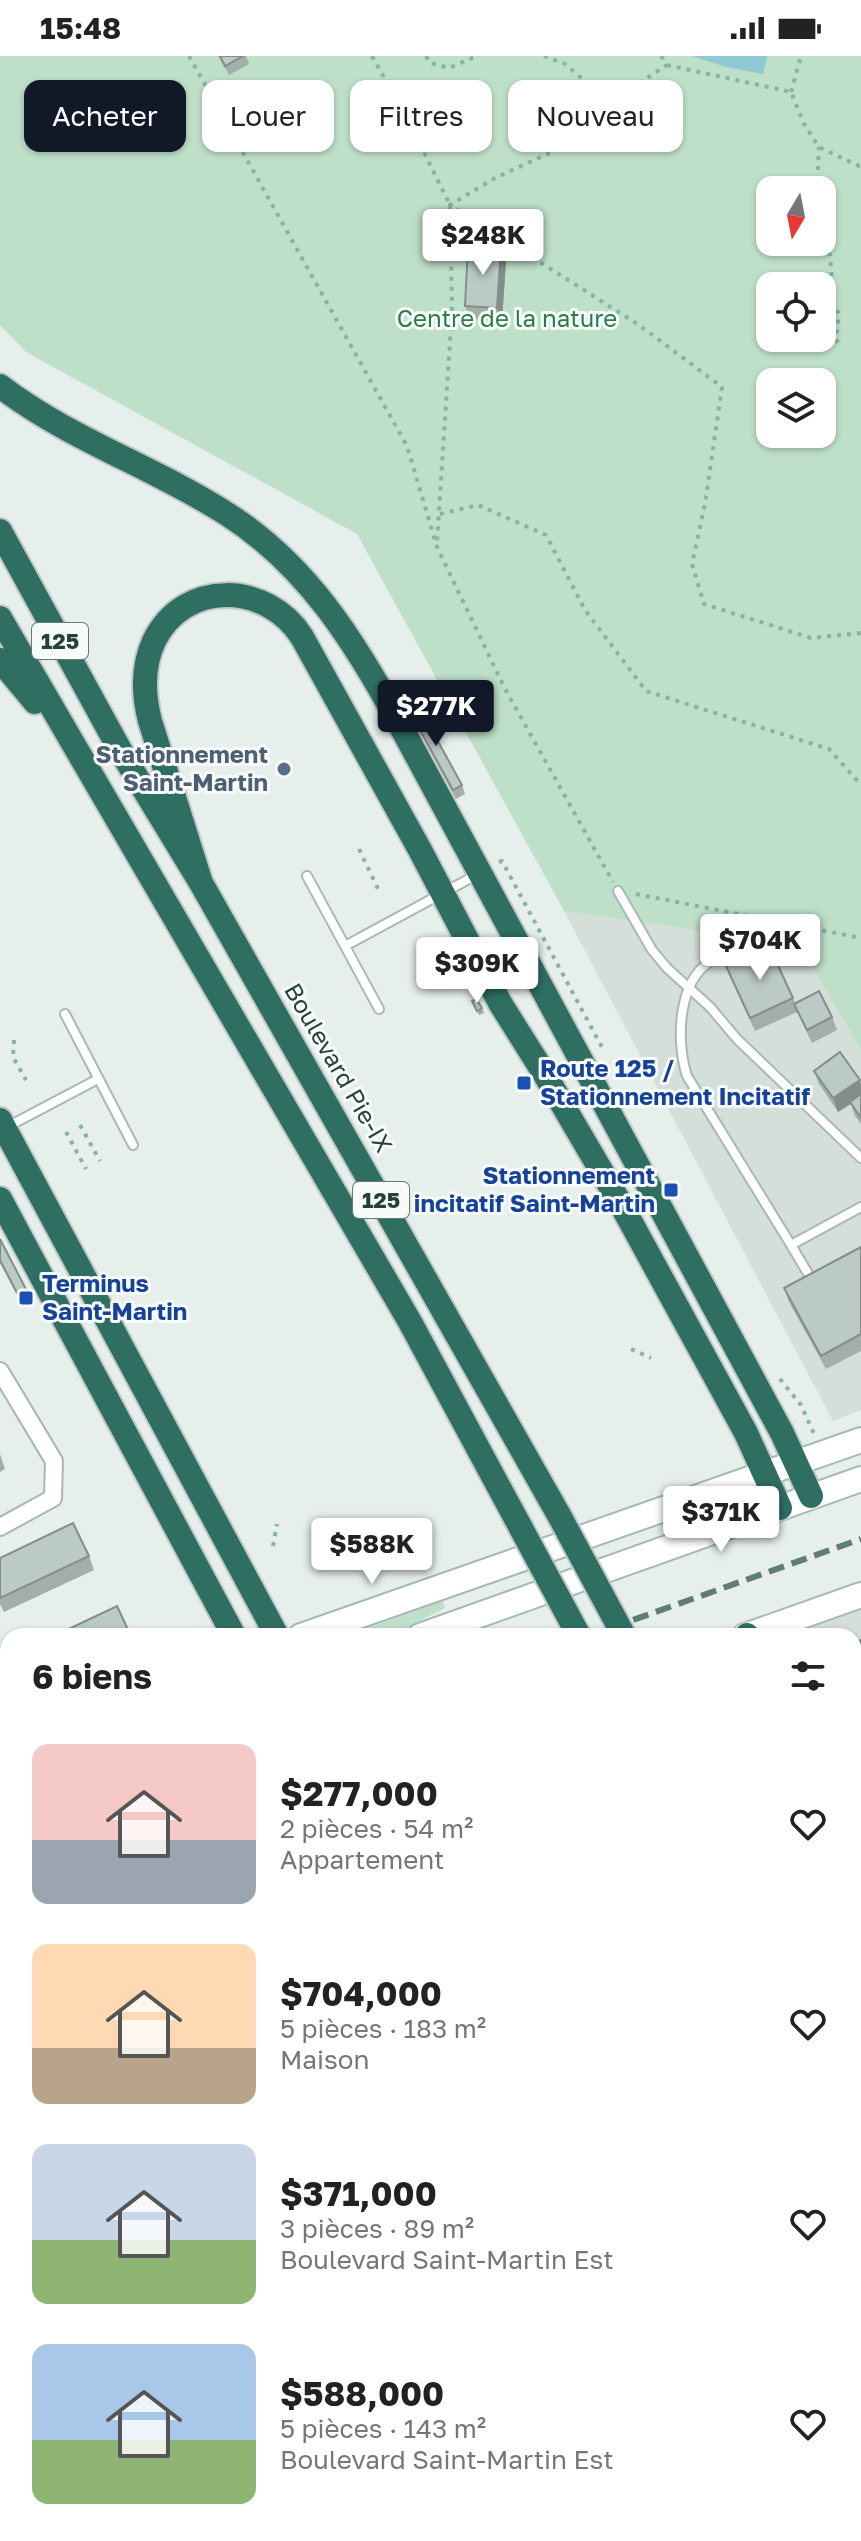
<!DOCTYPE html>
<html lang="fr">
<meta charset="utf-8">
<style>
body{margin:0;font-family:"Golos Text",sans-serif;background:#f2f2f2;color:#222;height:100vh;display:flex;flex-direction:column;font-size:30px;white-space:nowrap}
*{box-sizing:border-box;margin:0}
p{font-size:26px;color:#767676}
.icon{flex:none;width:44px;height:44px;fill:none;stroke:currentColor;stroke-width:2;stroke-linecap:round;stroke-linejoin:round}
.map{position:relative;flex:1;overflow:hidden}
.details{position:absolute;left:0px;top:1572px;width:862px;height:914px;display:flex;flex-direction:column;background:#fff;border-radius:24px 24px 0 0;box-shadow:0 2px 6px #0004}
.details>*{flex:none}
.guide{position:absolute;left:24px;top:24px;width:814px;height:72px;display:flex;gap:16px}
.needle{width:52px;rotate:190deg}
.controls{position:absolute;left:756px;top:120px;display:grid;gap:16px}
.controls a{display:grid;place-items:center;width:80px;height:80px;border-radius:16px;background:#fff;box-shadow:0 2px 6px #0004;font-size:40px}
.price{position:absolute;translate:-50% -68px;padding:0 18px;border-radius:8px;background:#fff;color:#222;font-size:26px;line-height:52px;filter:drop-shadow(0 2px 4px #0008)}
.price::after{content:'';position:absolute;left:50%;top:48px;width:24px;height:18px;margin-left:-12px;background:inherit;clip-path:polygon(0 0,100% 0,50% 100%)}
.price.selected{background:#111827;color:#fff}
ul{padding:0;list-style:none}
li{display:flex;align-items:center;gap:24px;height:200px;padding:0 32px}
li span{display:grid;place-items:center;flex:none;width:224px;height:160px;border-radius:16px;color:#555}
li>.icon{margin-inline-start:auto}
span .icon{width:96px;height:96px;fill:#fffc;stroke-width:1}
li b{font-size:34px}
h2{display:flex;justify-content:space-between;align-items:center;height:96px;padding:0 32px;font-size:34px}
.chip{padding:0 28px;border-radius:16px;background:#fff;box-shadow:0 2px 6px #0004;font-size:28px;line-height:72px}
.chip.selected{background:#111827;color:#fff}
.status{display:flex;justify-content:space-between;align-items:center;height:56px;padding:0 40px;background:#fff;direction:ltr}
.status svg{height:22px;fill:currentColor}
.map>svg:first-child{display:block}
.built{fill:#d4dfda}
.green{fill:#bfe0c8;fill-rule:evenodd}
.water{fill:#8ec9d4}
.lines{fill:none;stroke-linecap:round;stroke-linejoin:round}
.lane-casing{stroke:#a8b8b2;stroke-width:12}
.street-casing{stroke:#a8b8b2;stroke-width:20}
.secondary-casing{stroke:#a4bbb3;stroke-width:28}
.highway-casing{stroke:#c2cac8;stroke-width:28}
.path{stroke:#86b3a5;stroke-width:4;stroke-dasharray:4 6;stroke-linecap:butt}
.lane{stroke:#fff;stroke-width:8}
.street{stroke:#fff;stroke-width:16}
.secondary{stroke:#fff;stroke-width:24}
.highway{stroke:#2f6f62;stroke-width:24}
.rail{stroke:#5f7d75;stroke-width:6;stroke-dasharray:16 8;stroke-linecap:butt}
.highway-bridge-casing{stroke:#c2cac8;stroke-width:28;stroke-linecap:butt}
.highway-bridge{stroke:#2f6f62;stroke-width:24}
.wall{fill:#a1aea9}
.shaded-wall{fill:#838d89}
.building{fill:#bbcac4;stroke:#838d89;stroke-width:2}
.service-dot{fill:#5c6f8a;stroke:#f7fbf9;stroke-width:3}
.transit-dot{fill:#1a4fb4;stroke:#f7fbf9;stroke-width:3}
.labels{text-anchor:middle;stroke-width:6;stroke-linejoin:round;paint-order:stroke}
.shield{fill:#f7fbf9;stroke:#637a73;stroke-width:2}
.shield-label{font-size:22px;font-weight:bold;fill:#24423a}
.park-label{font-size:24px;fill:#2d7a4b;stroke:#f7fbf9}
.service-label{font-size:24px;font-weight:bold;fill:#4e5e75;stroke:#f7fbf9;text-anchor:end}
.street-label{font-size:24px;fill:#24423a;stroke:#f7fbf9}
.transit-label{font-size:24px;font-weight:bold;fill:#164399;stroke:#f7fbf9;text-anchor:start}
</style>
<div class="status"><b>15:48</b><svg viewBox="0 0 49 12"><path d="M0 12V9h3v3zM5 12V6h3v6zM10 12V3h3v9zM15 12V0h3v12zM26 1h20v11H26zM47 4h2v5h-2z"/></svg></div>
<div class="map">
<svg width="861" height="2485" viewBox="0 0 861 2485">
<rect width="100%" height="100%" fill="#e6efeb"/>
<path class="built" d="M564,855L799,889L861,994V1354L833,1365Z
M861,1549V1742L854,1729V1580H785Z
M8,1895V2478H738L740,2485H0V1896Z"/>
<path class="green" d="M0,0H861V994L799,889L564,855L357,478L26,296L0,269ZM770,134H822V186H770ZM770,230H822V282H770ZM770,326H822V378H770Z
M443,1545L445,1552L406,1572L379,1580H346Z"/>
<path class="water" d="M692,0H766L767,2L763,18L726,11Z"/>
<g class="lines">
<g class="lane-casing">
<path id="lane" d="M307,820L379,953
M618,835L652,894L667,912L710,951L737,983L861,1102
M345,890L478,818
M745,905C732,898 724,897 711,905C677,926 676,986 687,1020L791,1189L861,1151
M65,958L133,1089
M7,1071L98,1023
M791,1189L813,1226"/>
</g>
<g class="street-casing">
<path id="street" d="M0,1315L54,1405L53,1442L0,1471
M0,1851L8,1868
M328,2478L331,2485"/>
</g>
<g class="secondary-casing">
<path id="secondary" d="M301,1580L861,1384
M420,1580L861,1423
M745,1580L861,1539
M0,1694L8,1691
M0,1731L8,1728
M0,1850L8,1847"/>
</g>
<g class="highway-casing">
<path id="highway" d="M0,330C69,383 154,411 227,458C307,509 355,586 399,667L782,1377L811,1440
M0,475L120,694L201,827L560,1461
M0,562L410,1266L522,1474
M0,604L35,646
M201,827L150,665C143,638 142,611 154,585C184,523 267,526 302,581L420,794L500,947L544,1017L623,1152L746,1377L780,1452
M0,1064L277,1580
M0,1143L234,1580
M747,1579V1580
M854,1899L861,1920
M854,2032L861,2047
M854,2123L861,2137
M854,2163L861,2172"/>
</g>
<path class="path" d="M189,0L407,390L437,491L504,631L613,826
M372,0L408,64L450,149L452,255L437,486
M426,0L430,7L449,12L477,0
M544,0L565,8L587,27L618,41
M661,0L667,9L618,41L587,80L495,122L450,149L639,269L722,331L705,448L692,508L704,548L811,582L861,577
M667,9L791,36L804,68L819,91L861,111
M791,36L801,0
M817,134L819,91
M822,167L830,200L832,225L830,242L839,258L836,283L838,287
M440,458L478,449L546,479L585,554L646,635L829,693L861,729
M359,793L378,833
M499,806L502,805L604,995
M636,838L861,882
M422,889L433,910L435,926
M14,984L13,1001L26,1024
M80,1069L100,1105
M66,1076L86,1113
M631,1293L651,1302
M780,1323L801,1349L815,1380
M273,1490L277,1468"/>
<use href="#lane" class="lane"/>
<use href="#street" class="street"/>
<use href="#secondary" class="secondary"/>
<use href="#highway" class="highway"/>
<path class="rail" d="M588,1580L861,1483
M0,1788L8,1785"/>
<g class="highway-bridge-casing">
<path id="highway-bridge" d="M560,1461L624,1580
M522,1474L579,1580"/>
</g>
<use href="#highway-bridge" class="highway-bridge"/>
</g>
<path class="wall" d="M218,0H246L249,8L229,19Z
M506,205L502,265L470,263L465,250Z
M409,654L462,729L465,738L456,743L413,663Z
M726,910L793,942L795,947L832,961L837,974L812,987L797,956L755,975L731,923Z
M472,945L482,952L484,957L479,959Z
M814,1015L861,1028V1068L855,1060L851,1048L838,1056L819,1028Z
M0,1183L28,1237L31,1246L23,1250L0,1207Z
M861,1191V1295L826,1313L789,1246L784,1232Z
M0,1398L5,1413L0,1416Z
M89,1500L94,1514L4,1556L0,1548V1502Z
M861,1584V1688L854,1674V1586Z
M0,2124L8,2140V2200L0,2203Z
M0,2237L8,2254V2345L0,2328Z
M382,2478H454L456,2485H386Z"/>
<path class="shaded-wall" d="M501,192L506,205L502,265L497,252Z
M860,1024L861,1028V1041L838,1056L833,1042Z
M708,2478H711L713,2485H709Z"/>
<path class="building" d="M220,0H243L225,10Z
M468,190L501,192L497,252L465,250Z
M418,649L462,729L453,734L409,654Z
M769,890L793,942L750,962L726,910Z
M819,935L832,961L807,974L794,948Z
M476,943L482,952L477,955L472,945Z
M840,996L860,1024L833,1042L814,1015Z
M861,1038V1062L850,1046Z
M0,1183L28,1237L19,1241L0,1204Z
M861,1191V1278L821,1300L784,1232Z
M73,1467L89,1500L0,1542V1502Z
M117,1550L131,1580H54Z
M861,1584V1683L854,1669V1586Z
M0,2124L8,2140V2179L0,2183Z
M0,2237L8,2254V2340L0,2324Z
M150,2478H266L268,2485H130Z
M384,2478H436L421,2485H387Z
M682,2478H708L709,2485H669Z"/>
<circle class="service-dot" cx="284" cy="713" r="8"/>
<g class="transit-dot">
<rect x="516" y="1019" width="16" height="16" rx="4"/>
<rect x="663" y="1126" width="16" height="16" rx="4"/>
<rect x="18" y="1234" width="16" height="16" rx="4"/>
</g>
<g class="labels">
<g class="shield">
<rect x="32" y="567" width="56" height="36" rx="6"/>
<rect x="353" y="1126" width="56" height="36" rx="6"/>
</g>
<g class="shield-label">
<text x="60" y="593">125</text>
<text x="381" y="1152">125</text>
</g>
<g class="park-label">
<text x="507" y="271">Centre de la nature</text>
</g>
<g class="service-label">
<text x="268" y="707">Stationnement<tspan x="268" dy="28">Saint-Martin</tspan></text>
</g>
<g class="street-label">
<text transform="translate(338 1012) rotate(60)" y="8">Boulevard Pie-IX</text>
</g>
<g class="transit-label">
<text x="540" y="1021">Route 125 /<tspan x="540" dy="28">Stationnement Incitatif</tspan></text>
<text x="655" y="1128" text-anchor="end">Stationnement<tspan x="655" dy="28">incitatif Saint-Martin</tspan></text>
<text x="42" y="1236">Terminus<tspan x="42" dy="28">Saint-Martin</tspan></text>
</g>
</g>
</svg>
<div class="controls">
<a><svg class="needle" viewBox="-14 -14 28 28"><path d="M0-13l5 13h-10z" fill="#e53935"/><path d="M0 13l5-13h-10z" fill="#767676"/></svg></a>
<a><svg class="icon" aria-label="locate" viewBox="0 0 24 24"><circle cx="12" cy="12" r="6"/><path d="M12 2v4M12 18v4M2 12h4M18 12h4"/></svg></a>
<a><svg class="icon" aria-label="layers" viewBox="0 0 24 24"><path d="M12 4l9 5-9 5-9-5zM3 14l9 5 9-5"/></svg></a>
</div>
<b class="price" style="left:483px;top:221px">$248K</b>
<b class="price selected" style="left:436px;top:692px">$277K</b>
<b class="price" style="left:760px;top:926px">$704K</b>
<b class="price" style="left:477px;top:949px">$309K</b>
<b class="price" style="left:721px;top:1498px">$371K</b>
<b class="price" style="left:372px;top:1530px">$588K</b>
<div class="guide">
<a class="chip selected">Acheter</a>
<a class="chip">Louer</a>
<a class="chip">Filtres</a>
<a class="chip">Nouveau</a>
</div>
<section class="details">
<h2>6 biens<svg class="icon" aria-label="filters" viewBox="0 0 24 24"><path d="M4 7h16M4 17h16"/><circle cx="9" cy="7" r="2"/><circle cx="15" cy="17" r="2"/></svg></h2>
<ul>
<li><span style="background:linear-gradient(#f6c9c9 60%,#9aa5b1 0)"><svg class="icon" aria-label="home" viewBox="0 0 24 24"><path d="M3 11l9-7 9 7M6 9v11h12V9"/></svg></span><div><b>$277,000</b><p>2 pièces · 54 m²</p><p>Appartement</p></div><svg class="icon" aria-label="heart" viewBox="0 0 24 24"><path d="M12 20l-8-8c-3-5 5-10 8-4 3-6 11-1 8 4z"/></svg></li>
<li><span style="background:linear-gradient(#ffd9b3 65%,#b9a48a 0)"><svg class="icon" aria-label="home" viewBox="0 0 24 24"><path d="M3 11l9-7 9 7M6 9v11h12V9"/></svg></span><div><b>$704,000</b><p>5 pièces · 183 m²</p><p>Maison</p></div><svg class="icon" aria-label="heart" viewBox="0 0 24 24"><path d="M12 20l-8-8c-3-5 5-10 8-4 3-6 11-1 8 4z"/></svg></li>
<li><span style="background:linear-gradient(#c9d6e8 60%,#8fb573 0)"><svg class="icon" aria-label="home" viewBox="0 0 24 24"><path d="M3 11l9-7 9 7M6 9v11h12V9"/></svg></span><div><b>$371,000</b><p>3 pièces · 89 m²</p><p>Boulevard Saint-Martin Est</p></div><svg class="icon" aria-label="heart" viewBox="0 0 24 24"><path d="M12 20l-8-8c-3-5 5-10 8-4 3-6 11-1 8 4z"/></svg></li>
<li><span style="background:linear-gradient(#a9c7e8 60%,#8fb573 0)"><svg class="icon" aria-label="home" viewBox="0 0 24 24"><path d="M3 11l9-7 9 7M6 9v11h12V9"/></svg></span><div><b>$588,000</b><p>5 pièces · 143 m²</p><p>Boulevard Saint-Martin Est</p></div><svg class="icon" aria-label="heart" viewBox="0 0 24 24"><path d="M12 20l-8-8c-3-5 5-10 8-4 3-6 11-1 8 4z"/></svg></li>
</ul>
</section>
</div>
